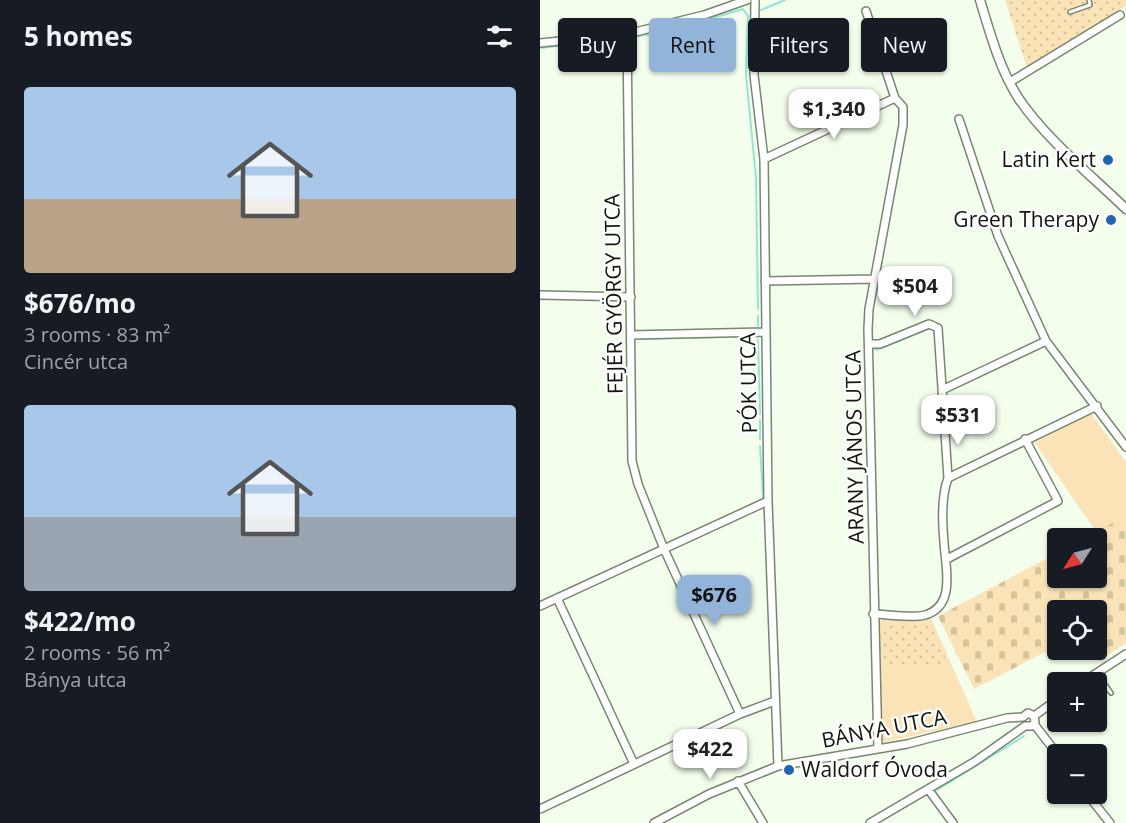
<!DOCTYPE html>
<meta charset="utf-8">
<style>
body{margin:0;font-family:"Open Sans",sans-serif;background:#20242c;color:#f1f3f6;height:100vh;display:flex;flex-direction:column;font-size:22px;white-space:nowrap}
*{box-sizing:border-box;margin:0}
p{font-size:20px;color:#9ea1a6}
.icon{flex:none;width:33px;height:33px;fill:none;stroke:currentColor;stroke-width:2;stroke-linecap:round;stroke-linejoin:round}
.map{position:relative;flex:1;overflow:hidden}
.side{display:flex;flex-direction:column;background:#171b24;width:540px}
.side>*{flex:none}
.banner{position:absolute;left:18px;top:18px;width:477px;height:54px;display:flex;gap:12px}
.needle{width:39px;rotate:234deg}
.tools{position:absolute;left:507px;top:528px;display:grid;gap:12px}
.tools a{display:grid;place-items:center;width:60px;height:60px;border-radius:6px;background:#171b24;box-shadow:0 2px 4px #0004;font-size:30px}
.price{position:absolute;translate:-50% -51px;padding:0 14px;border-radius:12px;background:#fff;color:#222;font-size:20px;line-height:39px;filter:drop-shadow(0 2px 3px #0008)}
.price::after{content:'';position:absolute;left:50%;top:36px;width:18px;height:14px;margin-left:-9px;background:inherit;clip-path:polygon(0 0,100% 0,50% 100%)}
.price.on{background:#92b4d9;color:#111}
ul{padding:0;list-style:none}
li{display:grid;align-content:center;gap:12px;height:318px;padding:0 24px}
li span{display:grid;place-items:center;height:186px;border-radius:6px;color:#555}
li>.icon{margin-inline-start:auto}
span .icon{width:108px;height:108px;fill:#fffc;stroke-width:1}
li b{font-size:26px}
h2{display:flex;justify-content:space-between;align-items:center;height:72px;padding:0 24px;font-size:26px}
.chip{padding:0 21px;border-radius:6px;background:#171b24;box-shadow:0 2px 4px #0004;font-size:21px;line-height:54px}
.chip.on{background:#92b4d9;color:#111}
main{display:flex;flex:1;min-height:0}
.map>svg:first-child{display:block}
.green{fill:#fae4b7}
.cemetery{fill:url(#cemetery-stones)}
.park{fill:url(#park-dots)}
.lines{fill:none;stroke-linecap:round;stroke-linejoin:round}
.stream{stroke:#95e5d6;stroke-width:2}
.service-casing{stroke:#77876d;stroke-width:6}
.minor-casing{stroke:#77876d;stroke-width:10}
.tertiary-casing{stroke:#77876d;stroke-width:11}
.service{stroke:#fff;stroke-width:3}
.minor{stroke:#fff;stroke-width:7}
.tertiary{stroke:#fff;stroke-width:8}
.poi-dot{fill:#1d66b6;stroke:#fff;stroke-width:2}
.labels{text-anchor:middle;stroke-width:5;stroke-linejoin:round;paint-order:stroke}
.poi-label{font-size:21px;fill:#11170d;stroke:#fff;text-anchor:end}
.street-label{font-size:21px;fill:#11170d;stroke:#fff}
</style>
<main>
<section class="side">
<h2>5 homes<svg class="icon" aria-label="filters" viewBox="0 0 24 24"><path d="M4 7h16M4 17h16"/><circle cx="9" cy="7" r="2"/><circle cx="15" cy="17" r="2"/></svg></h2>
<ul>
<li><span style="background:linear-gradient(#a9c7e8 60%,#b9a48a 0)"><svg class="icon" aria-label="home" viewBox="0 0 24 24"><path d="M3 11l9-7 9 7M6 9v11h12V9"/></svg></span><div><b>$676/mo</b><p>3 rooms · 83 m²</p><p>Cincér utca</p></div></li>
<li><span style="background:linear-gradient(#a9c7e8 60%,#9aa5b1 0)"><svg class="icon" aria-label="home" viewBox="0 0 24 24"><path d="M3 11l9-7 9 7M6 9v11h12V9"/></svg></span><div><b>$422/mo</b><p>2 rooms · 56 m²</p><p>Bánya utca</p></div></li>
</ul>
</section>
<div class="map">
<svg width="586" height="823" viewBox="0 0 586 823">
<defs>
<pattern id="cemetery-stones" width="16" height="16" patternUnits="userSpaceOnUse" patternTransform="scale(1.5)"><rect width="16" height="16" fill="#fae4b7"/><path d="M2 7V4a2 2 0 0 1 4 0v3zM10 15v-3a2 2 0 0 1 4 0v3z" fill="#d5c39c"/></pattern>
<pattern id="park-dots" width="8" height="8" patternUnits="userSpaceOnUse" patternTransform="scale(1.5)"><rect width="8" height="8" fill="#fae4b7"/><path d="M2 2h.1M6 6h.1" fill="none" stroke="#d5c39c" stroke-width="1.8" stroke-linecap="round"/></pattern>
</defs>
<rect width="100%" height="100%" fill="#f3feed"/>
<path class="green" d="M550,412L586,462V515L557,533L495,443Z
M391,618L437,722L344,742L341,738L338,623L342,619Z"/>
<path class="cemetery" d="M586,515V643L565,657L557,644L556,610H518L517,646L434,689L398,616L517,553L518,578H556V538H546Z"/>
<path class="park" d="M465,0H586V6L487,68Z
M391,625L409,666H344V626Z"/>
<g class="lines">
<path class="stream" d="M221,10L245,0
M93,37L126,32L203,9L208,16L206,75L216,178L218,309
M0,48L80,39
M218,316V326
M102,339L216,336
M218,340L220,414
M336,350L390,328
M220,420V439
M220,446L223,497
M397,790L484,736"/>
<g class="service-casing">
<path id="service" d="M530,12L550,5L549,0
M557,673L571,693"/>
</g>
<g class="minor-casing">
<path id="minor" d="M215,0L214,75L224,159L228,501L238,766
M326,11L355,98L363,107V125L329,309L328,329L338,749
M87,34L92,461L98,484L124,549L200,714
M0,43L87,34L164,15L207,0
M470,82L580,15
M419,119L458,236L506,341L586,447
M224,159L355,98
M225,281L335,279
M0,295L91,297
M91,335L225,332
M329,344H340L389,324L398,328L408,478C401,497 402,521 404,542C405,565 417,606 385,615C369,619 349,614 333,614
M402,390L506,341
M408,478L557,406
M407,559L518,501L485,439
M17,598L94,764
M0,606L228,501
M543,682L586,654
M494,716L518,699
M494,724L518,755
M198,781L223,823
M388,789L413,823
M547,794L570,823
M0,809L200,714L235,701
M114,823L169,794L238,766L367,744L467,718L483,717L488,713L494,716
M330,823L434,762L485,726H492L495,722L494,716"/>
</g>
<g class="tertiary-casing">
<path id="tertiary" d="M440,0C450,33 460,70 479,99C506,139 551,175 586,209"/>
</g>
<use href="#service" class="service"/>
<use href="#minor" class="minor"/>
<use href="#tertiary" class="tertiary"/>
</g>
<g class="poi-dot">
<circle cx="568" cy="160" r="6"/>
<circle cx="571" cy="220" r="6"/>
<circle cx="249" cy="770" r="6"/>
</g>
<g class="labels">
<g class="poi-label">
<text x="556" y="167">Latin Kert</text>
<text x="559" y="227">Green Therapy</text>
<text x="261" y="777" text-anchor="start">Waldorf Óvoda</text>
</g>
<g class="street-label">
<text transform="translate(74 294) rotate(-91)" y="7">FEJÉR GYÖRGY UTCA</text>
<text transform="translate(209 383) rotate(-91)" y="7">PÓK UTCA</text>
<text transform="translate(315 447) rotate(-91)" y="7">ARANY JÁNOS UTCA</text>
<text transform="translate(344 729) rotate(-11)" y="7">BÁNYA UTCA</text>
</g>
</g>
</svg>
<div class="tools">
<a><svg class="needle" viewBox="-14 -14 28 28"><path d="M0-13l5 13h-10z" fill="#e53935"/><path d="M0 13l5-13h-10z" fill="#9ea1a6"/></svg></a>
<a><svg class="icon" aria-label="locate" viewBox="0 0 24 24"><circle cx="12" cy="12" r="6"/><path d="M12 2v4M12 18v4M2 12h4M18 12h4"/></svg></a>
<a>+</a>
<a>−</a>
</div>
<b class="price" style="left:294px;top:140px">$1,340</b>
<b class="price" style="left:375px;top:317px">$504</b>
<b class="price" style="left:418px;top:446px">$531</b>
<b class="price on" style="left:174px;top:626px">$676</b>
<b class="price" style="left:170px;top:780px">$422</b>
<div class="banner">
<a class="chip">Buy</a>
<a class="chip on">Rent</a>
<a class="chip">Filters</a>
<a class="chip">New</a>
</div>
</div>
</main>
